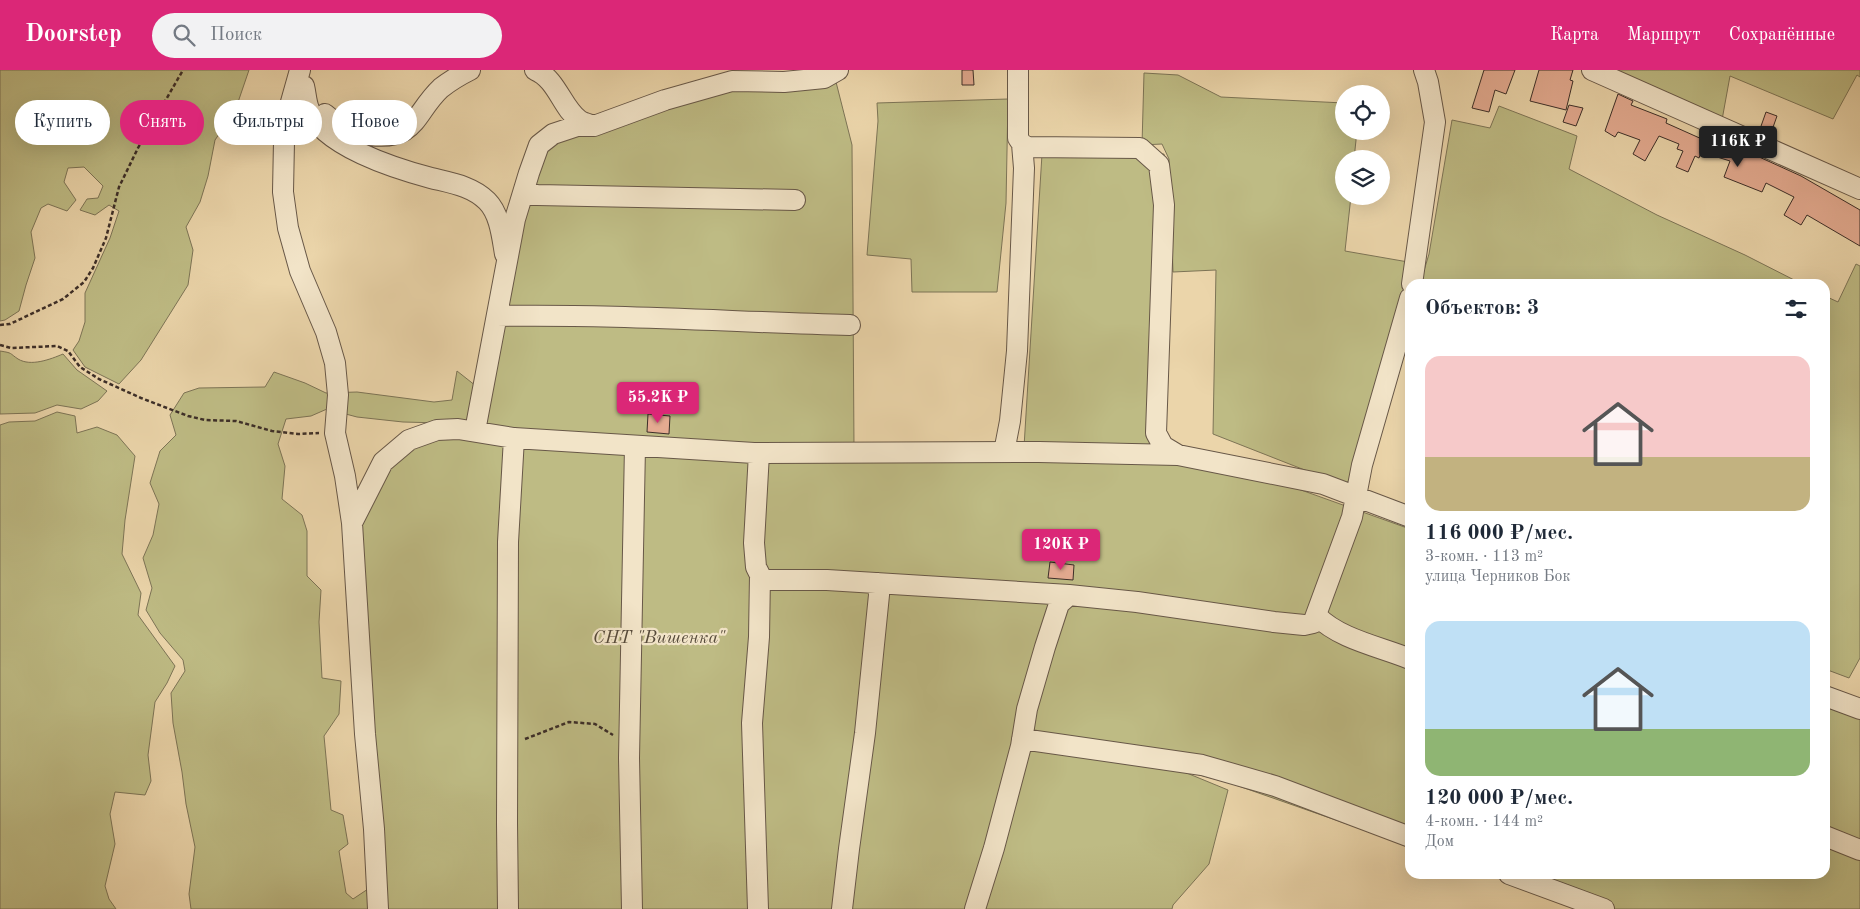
<!DOCTYPE html>
<html lang="ru">
<meta charset="utf-8">
<style>
body{margin:0;font-family:"Old Standard TT",serif;background:#f2f2f3;color:#1f2937;height:100vh;display:flex;flex-direction:column;font-size:19px;white-space:nowrap}
*{box-sizing:border-box;margin:0}
p{font-size:16px;color:#747a83}
.icon{flex:none;width:28px;height:28px;fill:none;stroke:currentColor;stroke-width:2;stroke-linecap:round;stroke-linejoin:round}
.map{position:relative;flex:1;overflow:hidden}
.side{position:absolute;left:1405px;top:209px;width:425px;height:600px;display:flex;flex-direction:column;background:#fff;border-radius:15px;box-shadow:0 5px 20px #0002}
.side>*{flex:none}
.banner{position:absolute;left:15px;top:30px;width:475px;height:45px;display:flex;gap:10px}
.tools{position:absolute;left:1335px;top:15px;display:grid;gap:10px}
.tools a{display:grid;place-items:center;width:55px;height:55px;border-radius:50%;background:#fff;box-shadow:0 5px 20px #0002;font-size:25px}
.price{position:absolute;translate:-50% -42px;padding:0 11px;border-radius:5px;background:#db2777;color:#fff;font-size:16px;line-height:32px;filter:drop-shadow(0 1px 2px #0008)}
.price::after{content:'';position:absolute;left:50%;top:30px;width:15px;height:11px;margin-left:-8px;background:inherit;clip-path:polygon(0 0,100% 0,50% 100%)}
.price.active{background:#222;color:#fff}
ul{padding:0;list-style:none}
li{display:grid;align-content:center;gap:10px;height:265px;padding:0 20px}
li span{display:grid;place-items:center;height:155px;border-radius:15px;color:#555}
li>.icon{margin-inline-start:auto}
span .icon{width:90px;height:90px;fill:#fffc;stroke-width:1}
li b{font-size:21px}
h2{display:flex;justify-content:space-between;align-items:center;height:60px;padding:0 20px;font-size:21px}
.tag{padding:0 18px;border-radius:22px;background:#fff;box-shadow:0 5px 20px #0002;font-size:18px;line-height:45px}
.tag.active{background:#db2777;color:#fff}
header{display:flex;align-items:center;gap:30px;box-sizing:border-box;height:70px;padding:0 25px;background:#db2777;color:#fff}
header strong{font-size:24px}
nav{display:flex;gap:28px;margin-inline-start:auto;font-size:18px}
.search{width:350px;height:45px;background:#f2f2f3;display:flex;align-items:center;gap:12px;box-sizing:border-box;padding:0 18px;border-radius:28px;color:#747a83;font-size:19px}
.map>svg:first-child{display:block}
.green{fill:#bebb84;stroke:#7d7456}
.building{fill:#e4ab91;stroke:#3c2e28}
.lines{fill:none;stroke-linecap:round;stroke-linejoin:round}
.minor-casing{stroke:#685848;stroke-width:22}
.path{stroke:#3c2e28;stroke-width:2.5;stroke-dasharray:4 2.5;stroke-linecap:butt}
.minor{stroke:#f2e4c8;stroke-width:20}
.labels{text-anchor:middle;stroke-width:4.5;stroke-linejoin:round;paint-order:stroke}
.park-label{font-size:18px;font-style:italic;fill:#564a3a;stroke:#f2e4c8}
</style>
<header>
<strong>Doorstep</strong>
<div class="search"><svg class="icon" aria-label="search" viewBox="0 0 24 24"><circle cx="10" cy="10" r="6"/><path d="M15 15l6 6"/></svg>Поиск</div>
<nav><a>Карта</a><a>Маршрут</a><a>Сохранённые</a></nav>
</header>
<div class="map">
<svg width="1860" height="839" viewBox="0 0 1860 839">
<rect width="100%" height="100%" fill="#ebd5aa"/>
<filter id="stains"><feTurbulence type="fractalNoise" baseFrequency=".004" numOctaves="4"/><feColorMatrix values="0 0 0 0 .2 0 0 0 0 .09 0 0 0 0 .02 0 0 0 .5 -.17"/></filter>
<radialGradient id="worn" r=".72"><stop offset=".6" stop-color="#630" stop-opacity="0"/><stop offset="1" stop-color="#630" stop-opacity=".3"/></radialGradient>
<path class="green" d="M0,0H249L235,41L215,70L208,106L200,132L186,157L193,180L188,215L141,290L119,314L85,297L73,280L79,271L85,252V223L110,168L119,141L109,135L95,145L80,140L87,129L98,128L103,116L84,97L68,98L64,112L76,130L67,141L48,134L41,138L31,162L35,188L26,215L19,241L5,250L0,251Z
M1612,0H1860V7L1857,5L1833,49L1730,6L1722,50Z
M1144,3L1178,5L1221,27L1344,33V61H1357L1354,89H1344V126H1351L1345,181L1414,193L1348,417L1213,364L1216,200L1173,202L1169,89L1162,74L1142,75Z
M836,12L852,75L854,378L1024,377L1042,84H1164L1169,151L1160,360L1167,372L1410,459V776L1230,713L1177,699L1228,720L1209,794L1173,835L1172,839H381L356,458L385,397L410,375L442,365H478L508,207L541,91L552,74L735,16Z
M1008,29L1006,133L997,222H912L911,189L867,185L878,51L877,33Z
M1499,36L1577,66L1569,99L1657,145L1745,185L1802,214H1420L1429,184L1452,50L1490,58Z
M1856,194L1860,196V588L1849,608L1825,599V226L1838,232Z
M0,281C13,283 9,283 18,289C31,297 51,289 63,284L77,300L107,321L98,331L81,339L57,335L35,343L0,344Z
M457,301L476,316L468,351L442,353L403,352L357,347L327,339L311,346L286,349L278,374L285,396L282,429L302,445L307,461V506L321,520L319,552L322,608L341,611L339,644L324,666L331,740L343,745L348,774L339,781L346,823L353,829L368,819V839H191L189,824L195,777L186,734L182,702L173,653L171,623L185,601L183,590L160,563L146,540L152,518L143,488L153,465L159,434L150,413L160,381L176,365L170,345L184,323L199,318L265,317L274,302L305,313L326,323L357,322L434,332L452,330Z
M57,342L75,346L77,363L97,357L117,365L135,386L125,450L122,484L141,523L138,545L175,596L167,613L155,632L148,685L151,711L145,725L115,722L110,744L115,774L105,816L109,829L116,839H0V355L9,352L35,351Z
M1825,631L1860,644V839H1580L1487,804H1825Z"/>
<path class="building" d="M962,0H973L974,15H962Z
M1484,0H1515L1506,24L1495,20L1489,42L1472,38Z
M1539,0H1573L1570,10L1573,11L1566,40L1530,31Z
M1618,24L1633,31L1631,35L1667,49L1666,53L1713,74L1715,69L1746,81L1801,106L1860,140V176L1807,145L1801,155L1784,145L1794,127L1766,113L1762,122L1724,107L1730,91L1701,82L1699,88L1695,86L1688,102L1676,97L1683,81L1677,79L1679,74L1659,66L1645,91L1633,84L1640,70L1618,62L1615,67L1605,61Z
M1569,35L1583,38L1576,56L1563,52Z
M1766,42L1777,46L1771,63L1760,59Z
M648,344L670,346L669,364L647,362Z
M1050,492L1074,495L1073,510L1048,508Z"/>
<g class="lines">
<g class="minor-casing">
<path id="minor" d="M300,0L291,32L284,71L283,122L288,158L300,201L326,262L335,293L338,325L335,363L345,406L352,453
M535,0C557,9 562,38 579,50C583,53 589,54 594,56
M1018,0V68L1022,74L1028,77L1140,78L1159,95L1164,135L1156,363L1163,376L1178,385
M1592,0L1860,119
M304,16C306,24 306,32 309,39C322,76 397,99 431,108C451,113 472,116 487,131C500,144 502,167 505,184
M325,44C339,56 352,63 370,65C417,71 414,43 441,18C450,11 460,5 470,0
M523,123L537,125L795,130
M1412,214L1435,52L1428,12L1424,0
M497,246C615,244 732,252 850,255
M475,361L515,149L529,103L539,75L553,64L577,56H594L665,30L732,11L784,12L824,8L838,0
M1006,382L1005,377L1010,351L1017,281L1024,98L1022,74
M760,510H827L1069,525
M1317,546C1339,569 1381,577 1410,589
M1825,626L1860,639
M1022,669L1202,695L1275,716L1410,767
M1825,766L1860,780
M1509,804L1604,839
M378,839L374,759L365,664L352,453L383,392L409,370L437,360L458,359L514,368L754,383L1039,382L1178,385L1323,414L1410,447
M508,839L507,753L508,472L514,368
M632,839L629,688L635,376
M758,839L752,653L759,567L760,505L756,497L754,473L759,383
M842,839L849,779L865,663L879,525L878,513
M975,839L994,778L1021,676L1027,639L1045,577L1059,534L1069,525L1137,532L1274,552L1304,555L1313,553L1352,447L1362,395L1410,228"/>
</g>
<path class="path" d="M0,255L10,254L63,229L84,212L93,198L106,168L119,117L138,78L183,0
M0,275L11,278L57,276L68,281L80,297L99,309L141,328L188,346L205,350L236,351L272,361L298,364L319,363
M525,669L569,652L595,654L613,665"/>
<use href="#minor" class="minor"/>
</g>
<g class="labels">
<g class="park-label">
<text x="659" y="573">СНТ "Вишенка"</text>
</g>
</g>
<rect width="100%" height="100%" filter="url(#stains)"/>
<rect width="100%" height="100%" fill="url(#worn)"/>
</svg>
<div class="tools">
<a><svg class="icon" aria-label="locate" viewBox="0 0 24 24"><circle cx="12" cy="12" r="6"/><path d="M12 2v4M12 18v4M2 12h4M18 12h4"/></svg></a>
<a><svg class="icon" aria-label="layers" viewBox="0 0 24 24"><path d="M12 4l9 5-9 5-9-5zM3 14l9 5 9-5"/></svg></a>
</div>
<b class="price active" style="left:1738px;top:98px">116K ₽</b>
<b class="price" style="left:658px;top:354px">55.2K ₽</b>
<b class="price" style="left:1061px;top:501px">120K ₽</b>
<div class="banner">
<a class="tag">Купить</a>
<a class="tag active">Снять</a>
<a class="tag">Фильтры</a>
<a class="tag">Новое</a>
</div>
<section class="side">
<h2>Объектов: 3<svg class="icon" aria-label="filters" viewBox="0 0 24 24"><path d="M4 7h16M4 17h16"/><circle cx="9" cy="7" r="2"/><circle cx="15" cy="17" r="2"/></svg></h2>
<ul>
<li><span style="background:linear-gradient(#f6c9c9 65%,#c2b280 0)"><svg class="icon" aria-label="home" viewBox="0 0 24 24"><path d="M3 11l9-7 9 7M6 9v11h12V9"/></svg></span><div><b>116 000 ₽/мес.</b><p>3-комн. · 113 m²</p><p>улица Черников Бок</p></div></li>
<li><span style="background:linear-gradient(#bfe0f5 70%,#8fb573 0)"><svg class="icon" aria-label="home" viewBox="0 0 24 24"><path d="M3 11l9-7 9 7M6 9v11h12V9"/></svg></span><div><b>120 000 ₽/мес.</b><p>4-комн. · 144 m²</p><p>Дом</p></div></li>
</ul>
</section>
</div>
